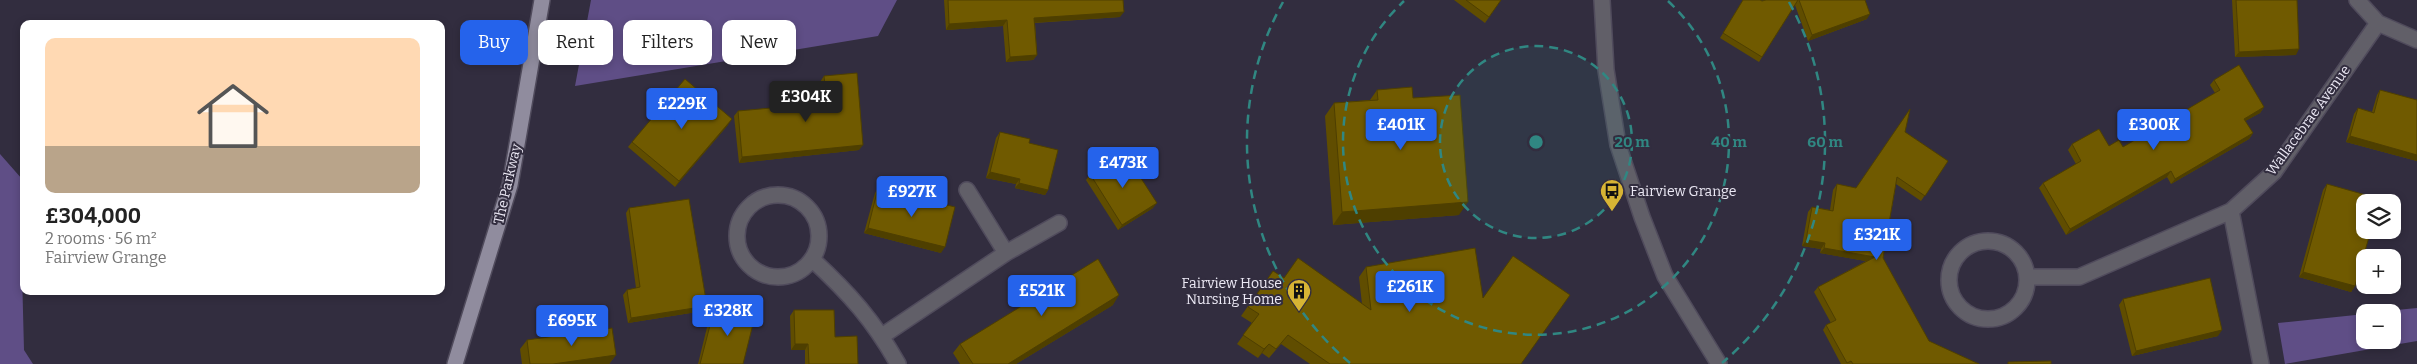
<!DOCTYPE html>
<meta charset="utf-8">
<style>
body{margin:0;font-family:Bitter,serif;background:#f6f6f6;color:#222;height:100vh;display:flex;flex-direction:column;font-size:19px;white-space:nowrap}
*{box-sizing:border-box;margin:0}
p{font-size:16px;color:#767676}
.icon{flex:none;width:28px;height:28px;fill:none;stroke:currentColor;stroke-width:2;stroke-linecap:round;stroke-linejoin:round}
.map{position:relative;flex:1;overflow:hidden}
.details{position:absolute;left:20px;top:20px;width:425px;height:275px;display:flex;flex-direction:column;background:#fff;border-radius:10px;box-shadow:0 2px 8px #0003}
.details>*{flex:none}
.top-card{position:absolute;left:460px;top:20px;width:475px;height:45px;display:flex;gap:10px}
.tools{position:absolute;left:2356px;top:194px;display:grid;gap:10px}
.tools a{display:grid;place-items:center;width:45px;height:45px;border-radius:10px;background:#fff;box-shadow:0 2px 8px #0003;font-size:25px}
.price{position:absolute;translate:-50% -42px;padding:0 11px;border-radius:5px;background:#2563eb;color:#fff;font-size:16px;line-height:32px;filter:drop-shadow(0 1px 2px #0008)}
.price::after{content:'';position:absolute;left:50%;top:30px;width:15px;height:11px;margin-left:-8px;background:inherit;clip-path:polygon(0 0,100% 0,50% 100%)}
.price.on{background:#222;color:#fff}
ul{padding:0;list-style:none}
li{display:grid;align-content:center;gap:10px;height:265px;padding:0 25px}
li+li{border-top:1px solid #e0e0e0}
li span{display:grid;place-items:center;height:155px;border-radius:10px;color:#555}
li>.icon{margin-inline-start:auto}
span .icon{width:90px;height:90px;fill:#fffc;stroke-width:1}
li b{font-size:21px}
.pill{padding:0 18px;border-radius:10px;background:#fff;box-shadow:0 2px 8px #0003;font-size:18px;line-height:45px}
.pill.on{background:#2563eb;color:#fff}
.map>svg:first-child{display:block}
.green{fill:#5f4e86}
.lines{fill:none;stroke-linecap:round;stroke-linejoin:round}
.minor-casing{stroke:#504b5c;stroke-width:18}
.major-casing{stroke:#504b5c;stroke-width:18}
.minor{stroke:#615f68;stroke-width:15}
.major{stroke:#908c9e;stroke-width:15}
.wall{fill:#604d00}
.shaded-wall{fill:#4e3f00}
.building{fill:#705a00;stroke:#4e3f00}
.ring{fill:none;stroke:#308782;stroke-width:2.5;stroke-dasharray:9 6}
.labels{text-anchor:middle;stroke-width:4;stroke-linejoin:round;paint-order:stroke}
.street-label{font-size:14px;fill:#ece9f5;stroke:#322d3f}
.poi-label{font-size:14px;fill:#ece9f5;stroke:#322d3f;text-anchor:start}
.centre{fill:#308782;stroke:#322d3f;stroke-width:2.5}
.ring-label{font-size:15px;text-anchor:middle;font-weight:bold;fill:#308782;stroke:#322d3f;stroke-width:4;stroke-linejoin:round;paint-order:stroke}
</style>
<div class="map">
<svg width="2417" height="364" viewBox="0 0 2417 364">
<rect width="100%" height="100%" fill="#322d3f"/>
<path class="green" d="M591,0H897L878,36L575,86Z
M0,154L22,179L21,234L24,350L33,364H0Z
M2417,308V341L2285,364L2278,323L2365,314V340H2392V312H2376Z"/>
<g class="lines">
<g class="minor-casing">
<path id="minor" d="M1602,0L1606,70L1618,145L1642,217L1665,276L1719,364
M2357,0L2378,23L2417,40
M967,190L1006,253
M737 236a41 41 0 1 1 82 0a41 41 0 1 1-82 0Z
M2231,211L2261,364
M1949 280a39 39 0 1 1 78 0a39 39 0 1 1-78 0Z
M813,260C849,293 874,321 898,364
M2028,277H2079L2231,211L2274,172L2378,23
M882,336L1006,253L1059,223"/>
</g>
<g class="major-casing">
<path id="major" d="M455,364L510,185L542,0"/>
</g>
<use href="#minor" class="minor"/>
<use href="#major" class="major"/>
</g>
<path class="wall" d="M944,0H1123L1120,17L1035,23L1037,55L1033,60L1006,62L1003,26L946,30Z
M1454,0H1501L1485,23Z
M1743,0H1760L1762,1L1766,0H1865L1867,19L1808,41L1795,5L1759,62L1720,38Z
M2232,0H2297L2296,55L2235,57Z
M824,76L859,150L739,163L734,116L738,111L822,103L820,82Z
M2214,80L2264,107L2260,113L2245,121L2253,133L2249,139L2171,184L2167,177L2066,235L2039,188L2043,183L2076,164L2068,150L2072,144L2123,147L2215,93L2210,85Z
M1377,90L1413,98L1459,215L1333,225L1325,116L1334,103L1370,100Z
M2380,90L2417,100V161L2346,142L2354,114L2358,108L2372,112L2377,95Z
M728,125L675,187L628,147L632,142Z
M1000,132L1029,143L1048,190L1045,195L1015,188L1016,184L986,178L996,138Z
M1905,132L1948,161L1921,201L1896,184L1883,258L1929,341L1979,364H1841L1823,330L1826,325L1831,323L1814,292L1818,287L1866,261L1820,253L1821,249L1802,246L1808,212L1812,207L1830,210L1833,190L1837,184L1856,188Z
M1090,174L1153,208L1118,230L1086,180Z
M2327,184L2355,286L2351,292L2299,277L2323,190Z
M878,188L941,253L864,233L875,193Z
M629,208L707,306L703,311L628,323L623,295L627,290L636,288L626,213Z
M1366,267L1483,298L1521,364H1310L1281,344L1269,358L1262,353L1258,358L1237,344L1252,323L1241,316L1273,271L1284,278L1362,304L1359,277Z
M2123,299L2218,336L2132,356L2119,305Z
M1113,305L1016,364H960L953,353L960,344Z
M715,306L743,364H698L711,311Z
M794,310L835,337L858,364H805V350H791L790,316Z
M527,340L616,355L609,364H522L520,349Z"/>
<path class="shaded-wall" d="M1124,12L1120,17L1030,23L1034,18Z
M1870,14L1867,19L1808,41L1812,35Z
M1007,20L1003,26L946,30L949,24Z
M2299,49L2296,55L2235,57L2239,52Z
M1037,55L1033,60L1006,62L1010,57Z
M2264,107L2260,113L2240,124L2244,119Z
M732,119L728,125L675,187L679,181Z
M2253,133L2249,139L2171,184L2175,179Z
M2350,136L2417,155V161L2346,142Z
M863,145L859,150L739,163L742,157Z
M2171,171L2167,177L2066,235L2070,229Z
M990,172L1020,179L1016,184L986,178Z
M1019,183L1048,190L1045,195L1015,188Z
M1468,202L1459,215L1333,225L1342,212Z
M1157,203L1153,208L1118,230L1122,225Z
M868,228L945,247L941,253L864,233Z
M1806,240L1825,243L1821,249L1802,246Z
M1824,248L1875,257L1871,262L1820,253Z
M2303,272L2355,286L2351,292L2299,277Z
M1119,295L1113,305L1016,364H1008Z
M707,306L703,311L628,323L631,318Z
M2222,330L2218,336L2132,356L2136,351Z
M795,344H808L805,350H791Z
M1269,344L1262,353L1258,358L1264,349Z
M616,355L609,364H553Z"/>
<path class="building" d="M948,0H1123L1124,12L1034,18L1037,55L1010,57L1007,20L949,24Z
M1466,0H1501L1489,17Z
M1743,0H1760L1762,1L1766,0H1798L1762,57L1723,33Z
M1799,0H1865L1870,14L1812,35Z
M2236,0H2297L2299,49L2239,52Z
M2239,65L2264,107L2244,119L2253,133L2175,179L2171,171L2070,229L2043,183L2081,161L2072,144L2099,129L2109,146L2119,140L2123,147L2220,90L2214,80Z
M857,73L863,145L742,157L738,111L827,103L824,76Z
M685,79L732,119L679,181L632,142Z
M1412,87L1413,98L1460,95L1468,202L1342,212L1334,103L1378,100L1377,90Z
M2380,90L2417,100V155L2350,136L2358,108L2374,113Z
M1910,109L1905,132L1948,161L1925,196L1897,177L1883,258L1929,341L1979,364H1853L1851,361L1847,363L1826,325L1836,320L1818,287L1875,257L1824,248L1825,243L1806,240L1812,207L1833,211L1837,184L1856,188Z
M1000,132L1030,139L1029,143L1058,150L1048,190L1019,183L1020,179L990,172Z
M1124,152L1157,203L1122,225L1090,174Z
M2327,184L2380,199L2379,202H2365V230H2371L2355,286L2303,272Z
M878,188L955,207L945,247L868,228Z
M689,199L707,306L631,318L627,290L640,287L629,208Z
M1475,248L1483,298L1513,256L1570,295L1521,364H1330L1288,335L1276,349L1269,344L1264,349L1243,335L1259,314L1248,307L1273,271L1284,278L1298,258L1371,310L1366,267Z
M1098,259L1119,295L1008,364H973L960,344Z
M2210,278L2222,330L2136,351L2123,299Z
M715,306L755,316L743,364H700Z
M794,310H834L835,337L857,336L858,364H809L808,344H795Z
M612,328L616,355L553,364H530L527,340Z
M2051,361V364H2008V362Z"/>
<circle cx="1536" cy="142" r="96" fill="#308782" fill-opacity=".12"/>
<g class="ring">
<circle cx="1536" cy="142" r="96"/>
<path d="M1668 1A193 193 0 1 1 1404 1"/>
<path d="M1350 363A289 289 0 0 1 1283 2M1789 2A289 289 0 0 1 1722 363"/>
</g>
<defs>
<g id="bus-pin" transform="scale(1.25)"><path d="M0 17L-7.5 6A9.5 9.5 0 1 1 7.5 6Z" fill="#d7b434" stroke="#322d3f"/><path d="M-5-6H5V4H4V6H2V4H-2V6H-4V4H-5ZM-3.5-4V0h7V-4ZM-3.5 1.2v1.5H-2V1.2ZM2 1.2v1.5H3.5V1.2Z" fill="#111"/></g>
<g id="building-pin" transform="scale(1.25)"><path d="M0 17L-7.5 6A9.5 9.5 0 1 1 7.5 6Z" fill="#d7b434" stroke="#322d3f"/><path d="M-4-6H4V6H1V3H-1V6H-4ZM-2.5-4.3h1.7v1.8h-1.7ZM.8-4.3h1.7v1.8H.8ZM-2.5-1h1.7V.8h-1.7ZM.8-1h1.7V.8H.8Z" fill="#111"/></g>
</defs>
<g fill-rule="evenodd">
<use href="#bus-pin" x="1612" y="191"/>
<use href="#building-pin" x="1299" y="291"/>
</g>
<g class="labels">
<g class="street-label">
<text transform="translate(2308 120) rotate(-54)" y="5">Wallacebrae Avenue</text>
<text transform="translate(507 184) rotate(-77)" y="5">The Parkway</text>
</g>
<g class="poi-label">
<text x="1630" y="196">Fairview Grange</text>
<text x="1282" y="288" text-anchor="end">Fairview House<tspan x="1282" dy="16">Nursing Home</tspan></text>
</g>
</g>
<circle cx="1536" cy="142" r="8" class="centre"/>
<g class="ring-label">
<text x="1632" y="147">20 m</text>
<text x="1729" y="147">40 m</text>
<text x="1825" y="147">60 m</text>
</g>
</svg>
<div class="tools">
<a><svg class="icon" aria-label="layers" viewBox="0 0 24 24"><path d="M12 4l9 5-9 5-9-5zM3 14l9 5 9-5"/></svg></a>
<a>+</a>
<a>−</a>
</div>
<b class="price on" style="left:806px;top:123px">£304K</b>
<b class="price" style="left:682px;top:130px">£229K</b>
<b class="price" style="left:1401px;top:151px">£401K</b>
<b class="price" style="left:2154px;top:151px">£300K</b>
<b class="price" style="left:1123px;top:189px">£473K</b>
<b class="price" style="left:912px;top:218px">£927K</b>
<b class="price" style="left:1877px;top:261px">£321K</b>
<b class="price" style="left:1410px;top:313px">£261K</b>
<b class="price" style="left:1042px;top:317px">£521K</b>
<b class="price" style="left:728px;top:337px">£328K</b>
<b class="price" style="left:572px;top:347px">£695K</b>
<div class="top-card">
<a class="pill on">Buy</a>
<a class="pill">Rent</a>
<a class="pill">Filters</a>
<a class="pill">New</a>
</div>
<section class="details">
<ul>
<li><span style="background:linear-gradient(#ffd9b3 70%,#b9a48a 0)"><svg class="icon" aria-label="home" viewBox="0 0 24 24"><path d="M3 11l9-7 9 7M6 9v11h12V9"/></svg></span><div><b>£304,000</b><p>2 rooms · 56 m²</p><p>Fairview Grange</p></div></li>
</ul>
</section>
</div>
